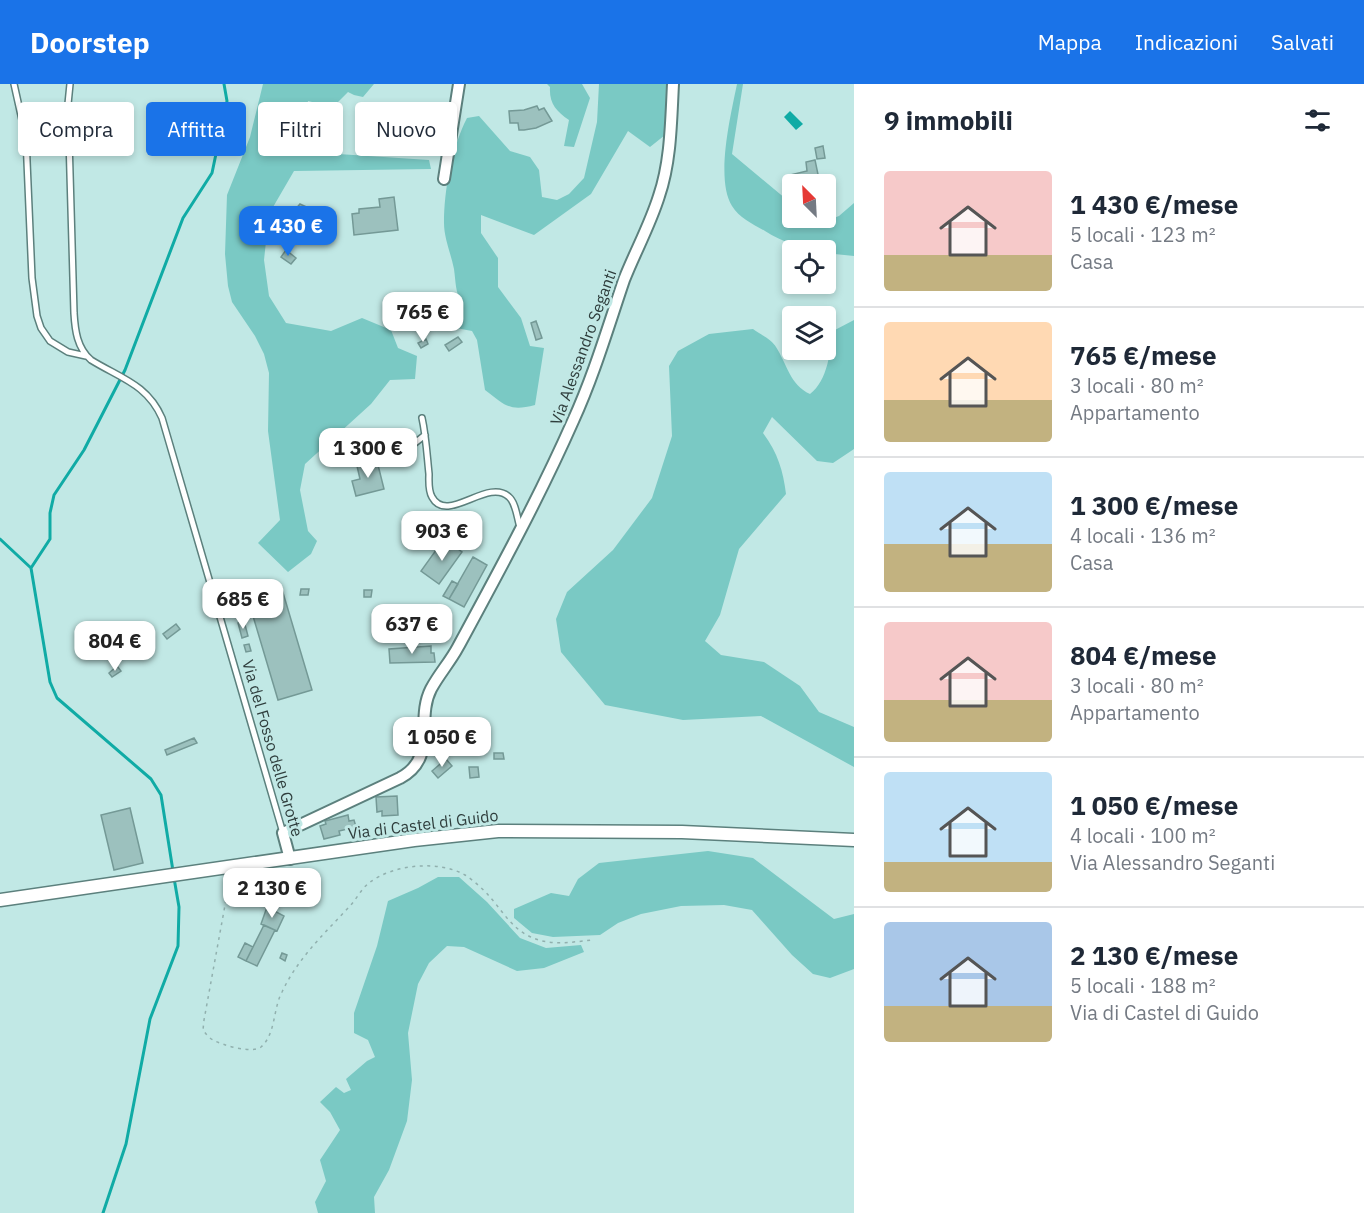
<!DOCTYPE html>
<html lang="it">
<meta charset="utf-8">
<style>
body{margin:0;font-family:"IBM Plex Sans",sans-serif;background:#f2f2f3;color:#1f2937;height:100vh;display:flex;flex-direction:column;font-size:22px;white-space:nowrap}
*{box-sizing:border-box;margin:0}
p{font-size:20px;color:#747a83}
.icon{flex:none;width:33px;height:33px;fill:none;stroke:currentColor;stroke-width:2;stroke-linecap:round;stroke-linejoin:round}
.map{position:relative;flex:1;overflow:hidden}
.drawer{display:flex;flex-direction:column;background:#fff;width:510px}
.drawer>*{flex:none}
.guide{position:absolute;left:18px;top:18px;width:570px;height:54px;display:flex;gap:12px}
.needle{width:39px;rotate:336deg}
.fabs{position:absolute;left:782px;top:90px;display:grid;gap:12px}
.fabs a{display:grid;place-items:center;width:54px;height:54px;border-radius:6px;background:#fff;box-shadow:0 3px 9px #0003;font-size:30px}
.price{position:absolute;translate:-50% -51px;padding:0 14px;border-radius:12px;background:#fff;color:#222;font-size:20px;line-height:39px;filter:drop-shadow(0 2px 3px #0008)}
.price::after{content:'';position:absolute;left:50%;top:36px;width:18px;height:14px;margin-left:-9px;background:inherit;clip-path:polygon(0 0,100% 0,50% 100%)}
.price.current{background:#1a73e8;color:#fff}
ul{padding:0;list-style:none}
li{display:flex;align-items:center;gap:18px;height:150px;padding:0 30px}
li+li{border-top:2px solid #e0e1e3}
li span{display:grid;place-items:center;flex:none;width:168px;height:120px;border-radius:6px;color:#555}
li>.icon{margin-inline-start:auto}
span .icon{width:72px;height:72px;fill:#fffc;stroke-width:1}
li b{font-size:26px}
h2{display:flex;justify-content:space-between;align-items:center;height:72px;padding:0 30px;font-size:26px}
.pill{padding:0 21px;border-radius:6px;background:#fff;box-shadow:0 3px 9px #0003;font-size:21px;line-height:54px}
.pill.current{background:#1a73e8;color:#fff}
header{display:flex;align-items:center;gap:36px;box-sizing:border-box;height:84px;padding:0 30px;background:#1a73e8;color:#fff}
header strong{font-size:28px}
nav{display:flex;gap:33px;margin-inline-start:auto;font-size:21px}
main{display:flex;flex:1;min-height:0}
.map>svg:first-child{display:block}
.green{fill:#7ac9c4}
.water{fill:#10aba5}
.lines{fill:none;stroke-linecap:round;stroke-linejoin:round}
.stream{stroke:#10aba5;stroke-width:3}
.building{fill:#9cc1be;stroke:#749996;stroke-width:1.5}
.service-casing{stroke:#5c807d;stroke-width:8}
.minor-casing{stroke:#5c807d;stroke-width:14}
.tertiary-casing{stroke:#5c807d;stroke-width:15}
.path{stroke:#91b0ae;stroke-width:1.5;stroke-dasharray:3 4.5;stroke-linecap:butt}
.service{stroke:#fff;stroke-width:5}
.minor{stroke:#fff;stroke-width:10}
.tertiary{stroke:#fff;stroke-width:12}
.labels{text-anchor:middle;stroke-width:6;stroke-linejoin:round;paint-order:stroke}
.street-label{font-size:16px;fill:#2f3e3d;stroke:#c1e8e5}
</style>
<header>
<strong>Doorstep</strong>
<nav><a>Mappa</a><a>Indicazioni</a><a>Salvati</a></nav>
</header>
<main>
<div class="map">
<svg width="854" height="1129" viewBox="0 0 854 1129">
<rect width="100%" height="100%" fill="#c1e8e5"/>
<path class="green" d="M263,0H374L363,13L354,11L348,8L333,23L308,17L305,44L308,57L323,69L429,76L431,85L294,87L269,130L264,176L269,212L286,239L331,247L362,234L391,246L398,264L417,272L415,295L390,296L371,320L305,380L300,406L308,447L317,457L311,470L288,488L258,459L280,436L268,347L269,289L264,270L255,252L232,218L228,202L225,170L227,111L250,53Z
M547,0H582L590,14L574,63L564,62L569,36C556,27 549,19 550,3Z
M599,0H666L665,51L650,63L628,47L591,110L534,151L481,131V149L498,174V203L521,234L530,262L544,264L535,321C509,328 505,321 485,306L477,256L472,247L456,244L452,236L462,221C455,206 456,200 454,185C451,170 444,154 444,139C444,106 452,63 467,34L479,32L510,67L530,73L539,86L542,113L557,116L569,110L584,94L597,38Z
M737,0H743L732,70L792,120V134H821L828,136L839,132L854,119V172L825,169V166C804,166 782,158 765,147C753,140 739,134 732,122C715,95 731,30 737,0Z
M854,236V365L833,379L817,377L772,333L763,349C778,369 783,387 786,410L739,465L720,531L705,557L721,571L764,578L800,602L819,628L854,643V683L761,632L683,636L605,621L561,568L556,535L567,508L613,466L652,414L672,352L669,282L678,267L709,250L753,245C760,250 772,256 776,263C787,280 790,301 810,310C828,296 830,268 833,247Z
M708,767L753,774L834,835L854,830V885L830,894L813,890L792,871L752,826L724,821L681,822L641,830L618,839L600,851L553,853L532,849L514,834V825L551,809L569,812L578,795L599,779Z
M438,793H459L487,818L520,854L546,864L581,861L584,868L544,884L517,887L464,863L447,862L429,879L418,900L408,949L412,996L407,1037L389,1086L374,1113L375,1129H318L315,1118L326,1097L320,1076L340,1046L330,1028L320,1018L336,1003L344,1009L351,1006L346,995L367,977L375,973L368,956L354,949V929L377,862L388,817L418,804Z"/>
<path class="water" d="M790,27L803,40L796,46L784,33Z"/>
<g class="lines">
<path class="stream" d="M0,455L31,484
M173,787L161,711L151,695L57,614L50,598L31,484L50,455V429L54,411L84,366L125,286L183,134L212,89L227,17L224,0
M103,1129L126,1060L150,935L178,862L179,823L174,794"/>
</g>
<path class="building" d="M537,22L539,26L544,24L552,37L536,44L524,46H519L518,39H510L509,27L524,26Z
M823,62L825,74L817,75L815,64Z
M815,76L820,100H808L807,96L792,100L790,91L807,87L806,78Z
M827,99L830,112L825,113V100H822Z
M394,113L398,146L354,151L352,130L359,129V125L380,123L379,115Z
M300,120L313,126L318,137L316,147L321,152L313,159L306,151L301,156L282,141Z
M286,166L296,174L291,180L281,173Z
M536,237L542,254L536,256L531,239Z
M458,253L462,258L449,267L445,261Z
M426,255L428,260L421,264L418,259Z
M377,377L384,405L356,412L352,397L360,395L357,382Z
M444,455L462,468L439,500L421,487Z
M473,473L487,481L464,523L449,515Z
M452,497L458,500L449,515L443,512Z
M281,502L312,606L278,616L247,512Z
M301,505H309L308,511H300Z
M364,506H372L371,513H364Z
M429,533L430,541L420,542L419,534Z
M419,535L420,542L400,543L401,536Z
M244,537L248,552L242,554L238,539Z
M176,540L180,545L167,555L163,550Z
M249,560L251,567L246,568L244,561Z
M431,562V569H434L435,578L390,579L389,565Z
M117,582L121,587L112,593L109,589Z
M194,654L197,659L167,671L165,666Z
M494,669H503L504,675H494Z
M446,675L452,682L438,694L432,687Z
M469,683H478L479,693L470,694Z
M397,712L398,731L382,732V727L377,728L376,713Z
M130,724L143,779L114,786L101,731Z
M348,731L349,737L354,736L356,743L339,747L340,751L324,755L320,742L326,740L325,737Z
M267,823L284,832L277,847L261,840Z
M264,841L275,846L257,882L246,877Z
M245,859L253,863L246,877L238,873Z
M282,869L287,871L285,877L280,874Z"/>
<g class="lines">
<g class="service-casing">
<path id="service" d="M14,0L26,54L32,194L37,232L41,244L50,257L68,268L86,272
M70,0L68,20L74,229C75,246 77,264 91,276C120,294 147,300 162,334L283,749
M422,334C426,352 427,371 429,390C429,397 428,406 432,413C447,441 488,393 509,413C516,419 517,434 520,443
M396,374L425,351"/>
</g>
<g class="minor-casing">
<path id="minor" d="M444,95L459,0
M290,775L283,749L400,694C438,674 415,636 431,605C439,590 450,578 458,563C498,489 539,414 573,337C594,291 608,243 624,196C635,168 650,141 659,112C671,77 671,37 673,0"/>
</g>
<g class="tertiary-casing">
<path id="tertiary" d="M0,816L414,756L498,747L682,748L854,756"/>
</g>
<path class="path" d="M230,794L204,936L203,946C206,950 209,954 213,956C222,961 252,970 261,963C276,950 273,924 282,908C298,874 324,850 349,823C356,816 361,805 369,799C393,780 439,776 465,791C473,796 483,805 489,812C501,825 511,843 527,851C548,863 571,858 593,856"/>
<use href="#service" class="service"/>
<use href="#minor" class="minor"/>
<use href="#tertiary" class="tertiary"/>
</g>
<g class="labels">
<g class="street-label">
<text transform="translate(583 263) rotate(-70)" y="6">Via Alessandro Seganti</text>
<text transform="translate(273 664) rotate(74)" y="6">Via del Fosso delle Grotte</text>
<text transform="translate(423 740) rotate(-7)" y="6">Via di Castel di Guido</text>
</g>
</g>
</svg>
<div class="fabs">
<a><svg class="needle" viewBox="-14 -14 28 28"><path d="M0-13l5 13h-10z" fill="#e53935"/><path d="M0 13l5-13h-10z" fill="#747a83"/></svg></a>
<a><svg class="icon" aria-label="locate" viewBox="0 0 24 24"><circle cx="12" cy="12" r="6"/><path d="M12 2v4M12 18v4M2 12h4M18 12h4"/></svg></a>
<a><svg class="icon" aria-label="layers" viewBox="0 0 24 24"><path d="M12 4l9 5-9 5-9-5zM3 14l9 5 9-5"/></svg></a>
</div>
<b class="price current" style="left:288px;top:173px">1 430 €</b>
<b class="price" style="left:423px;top:259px">765 €</b>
<b class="price" style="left:368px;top:395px">1 300 €</b>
<b class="price" style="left:442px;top:478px">903 €</b>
<b class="price" style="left:243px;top:546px">685 €</b>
<b class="price" style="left:412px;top:571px">637 €</b>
<b class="price" style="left:115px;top:588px">804 €</b>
<b class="price" style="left:442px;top:684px">1 050 €</b>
<b class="price" style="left:272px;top:835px">2 130 €</b>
<div class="guide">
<a class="pill">Compra</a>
<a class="pill current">Affitta</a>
<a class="pill">Filtri</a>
<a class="pill">Nuovo</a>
</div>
</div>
<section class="drawer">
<h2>9 immobili<svg class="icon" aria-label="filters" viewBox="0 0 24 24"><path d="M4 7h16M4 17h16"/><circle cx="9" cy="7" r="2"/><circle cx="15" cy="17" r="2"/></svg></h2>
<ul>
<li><span style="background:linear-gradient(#f6c9c9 70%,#c2b280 0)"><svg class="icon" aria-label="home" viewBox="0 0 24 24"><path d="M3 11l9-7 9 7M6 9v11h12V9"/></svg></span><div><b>1 430 €/mese</b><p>5 locali · 123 m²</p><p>Casa</p></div></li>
<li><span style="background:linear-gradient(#ffd9b3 65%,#c2b280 0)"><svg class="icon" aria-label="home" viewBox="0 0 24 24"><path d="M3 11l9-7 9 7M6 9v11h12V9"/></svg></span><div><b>765 €/mese</b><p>3 locali · 80 m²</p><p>Appartamento</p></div></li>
<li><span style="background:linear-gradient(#bfe0f5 60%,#c2b280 0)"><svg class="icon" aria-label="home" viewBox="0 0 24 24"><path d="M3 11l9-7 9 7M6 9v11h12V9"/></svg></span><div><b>1 300 €/mese</b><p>4 locali · 136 m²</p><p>Casa</p></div></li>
<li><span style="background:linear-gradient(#f6c9c9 65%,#c2b280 0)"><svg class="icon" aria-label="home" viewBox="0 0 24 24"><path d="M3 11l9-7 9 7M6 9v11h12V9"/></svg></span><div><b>804 €/mese</b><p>3 locali · 80 m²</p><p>Appartamento</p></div></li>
<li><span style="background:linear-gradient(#bfe0f5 75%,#c2b280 0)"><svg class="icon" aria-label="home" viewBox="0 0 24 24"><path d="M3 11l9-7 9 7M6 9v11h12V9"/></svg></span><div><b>1 050 €/mese</b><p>4 locali · 100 m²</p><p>Via Alessandro Seganti</p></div></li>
<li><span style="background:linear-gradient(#a9c7e8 70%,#c2b280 0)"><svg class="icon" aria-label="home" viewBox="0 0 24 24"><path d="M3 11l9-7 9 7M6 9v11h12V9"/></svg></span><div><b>2 130 €/mese</b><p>5 locali · 188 m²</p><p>Via di Castel di Guido</p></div></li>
</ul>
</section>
</main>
